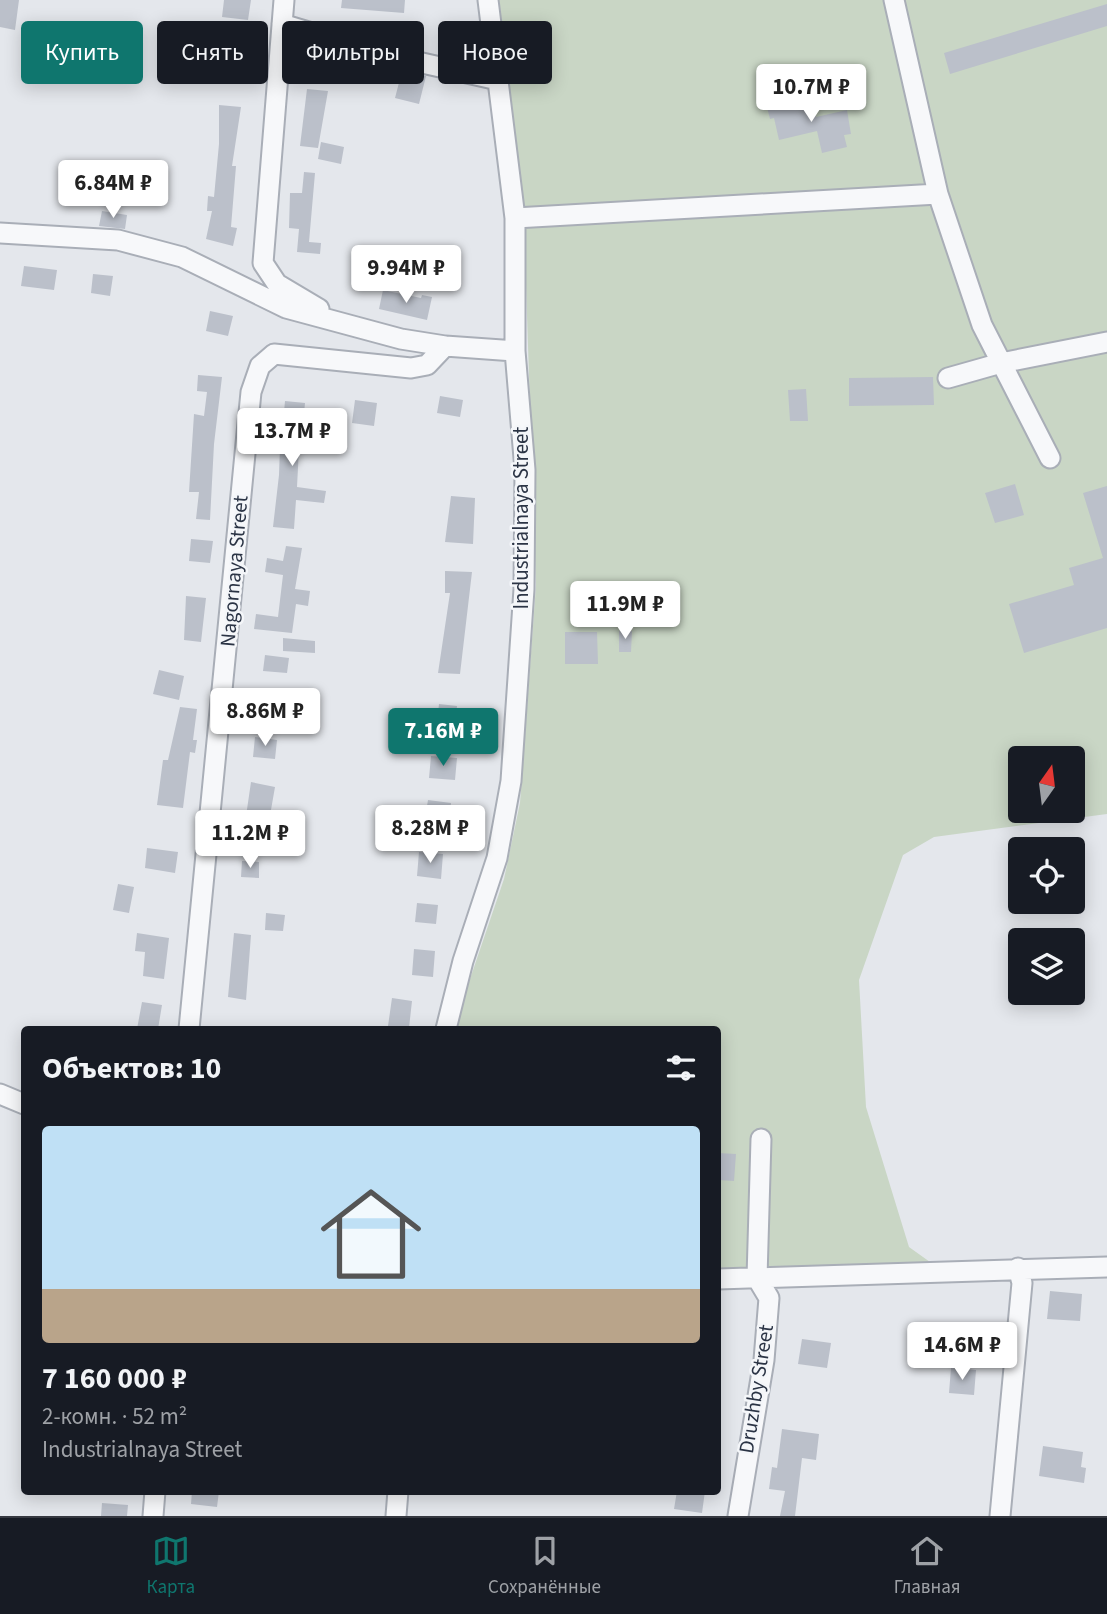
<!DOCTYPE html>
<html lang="ru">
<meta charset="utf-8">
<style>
body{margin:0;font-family:"Source Sans 3",sans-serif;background:#242831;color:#f1f3f6;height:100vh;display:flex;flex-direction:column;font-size:26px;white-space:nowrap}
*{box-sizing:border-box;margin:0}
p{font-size:23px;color:#9ea1a6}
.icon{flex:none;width:38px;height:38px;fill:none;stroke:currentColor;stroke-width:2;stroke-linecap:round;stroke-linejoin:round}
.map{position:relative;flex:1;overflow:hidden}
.panel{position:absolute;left:21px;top:1026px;width:700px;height:469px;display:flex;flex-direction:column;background:#171b24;border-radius:7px;box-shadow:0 4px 18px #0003}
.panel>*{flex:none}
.banner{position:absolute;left:21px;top:21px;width:700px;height:63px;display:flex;gap:14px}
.needle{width:46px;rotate:14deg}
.tools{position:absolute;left:1008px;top:746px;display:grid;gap:14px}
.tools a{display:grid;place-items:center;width:77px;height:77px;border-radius:7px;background:#171b24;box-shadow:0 4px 18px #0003;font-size:35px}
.price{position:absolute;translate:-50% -60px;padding:0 16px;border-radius:7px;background:#fff;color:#222;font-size:23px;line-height:46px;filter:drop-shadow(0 2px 4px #0008)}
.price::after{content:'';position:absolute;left:50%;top:42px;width:21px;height:16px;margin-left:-10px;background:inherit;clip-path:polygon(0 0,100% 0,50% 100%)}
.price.active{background:#0f766e;color:#fff}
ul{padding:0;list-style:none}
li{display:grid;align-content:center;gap:14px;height:371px;padding:0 21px}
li+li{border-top:2px solid #363941}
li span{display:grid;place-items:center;height:217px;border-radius:7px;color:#555}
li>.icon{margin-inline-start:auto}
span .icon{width:126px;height:126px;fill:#fffc;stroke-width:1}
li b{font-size:30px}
h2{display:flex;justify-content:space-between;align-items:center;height:84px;padding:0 21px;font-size:30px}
.tag{padding:0 24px;border-radius:7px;background:#171b24;box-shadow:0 4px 18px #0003;font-size:24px;line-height:63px}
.tag.active{background:#0f766e;color:#fff}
.tab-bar{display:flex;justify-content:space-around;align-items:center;height:98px;border-top:2px solid #363941;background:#171b24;font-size:19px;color:#9ea1a6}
.tab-bar a{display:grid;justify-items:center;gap:4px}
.tab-bar .active{color:#0f766e}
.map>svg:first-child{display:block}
.green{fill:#c9d6c5;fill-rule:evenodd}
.building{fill:#bbc0ca}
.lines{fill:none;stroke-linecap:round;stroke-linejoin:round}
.minor-casing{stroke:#a9aeb7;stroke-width:23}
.minor{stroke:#f7f8fa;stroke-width:19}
.labels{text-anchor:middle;stroke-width:5;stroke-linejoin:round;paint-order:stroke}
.street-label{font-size:21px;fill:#2b3445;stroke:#f4f6f9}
</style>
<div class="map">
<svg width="1107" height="1516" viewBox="0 0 1107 1516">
<rect width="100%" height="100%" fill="#e4e7ec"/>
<path class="green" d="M499,0H1107V814L934,837L903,855L859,980L866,1107L909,1247L930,1262L905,1268L718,1271V1029H453L504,879L520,803L536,585L523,196ZM1020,758H1073V810H1020Z"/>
<path class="building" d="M0,0H19L15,30L0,27Z
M224,0H251L248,20L222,17Z
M342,0H405L404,13L341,8Z
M1107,4V26L950,74L944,53Z
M305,49L328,53L326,70L302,66Z
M402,71L426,76L419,104L395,98Z
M307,89L328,91L318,148L300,146Z
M812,97L816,117L847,110L851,134L844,135L847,147L822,153L817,131L779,140L774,118L770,119L767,107Z
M219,105L241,107L232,166H236L231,227L237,228L233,246L206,239L212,211H207L208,196L214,197L219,144Z
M321,142L344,147L341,164L318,159Z
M304,172L315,173L309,242L321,243L320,254L297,252L299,229L289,228L290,193H302Z
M102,211L127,215L125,229L99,226Z
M24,266L57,270L54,290L21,286Z
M93,274L113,276L110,296L91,293Z
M383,290L421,298L422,295L432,297L427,320L379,309Z
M210,311L233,316L228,336L206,331Z
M198,375L222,377L214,444L210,520L196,519L199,492H189L194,414L204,416L207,392L197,391Z
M933,377L934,405L849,406V378Z
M806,389L808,421H790L788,390Z
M440,396L463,400L460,417L437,413Z
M355,400L377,403L374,426L352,423Z
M285,401L305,403L302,436H306L305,448H299L297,487L326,491L324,503L296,500L294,529L273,527L279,475L280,446H275V434H282Z
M1015,484L1024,515L995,523L985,493Z
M1107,486V628L1024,653L1009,604L1074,585L1069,568L1103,558L1083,493Z
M451,496L475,498L473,544L445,542Z
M191,539L213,541L210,563L189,561Z
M286,546L302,548L295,589L310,591L308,606L296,604L292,633L254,629L256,614L278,617L283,575L265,572L267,558L283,561Z
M445,571L472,572L460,674L438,673L450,593H445Z
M186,596L206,598L201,642L184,640Z
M619,631H632L631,652H619Z
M565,632H597L598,664H565Z
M283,638L315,641V653L283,651Z
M265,655L289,658L287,673L263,671Z
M159,670L184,676L179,700L153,694Z
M439,704L457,706L454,733L436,731Z
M180,707L197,709L193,740H197L195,753L190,752L183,808L157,805L163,760H168Z
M255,737L277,740L275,759L253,757Z
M431,756L457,758L455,780L429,778Z
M251,782L275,787L268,827L245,823Z
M428,800L451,803L449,821L425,818Z
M147,848L178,852L175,873L145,868Z
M419,852L443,854L441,879L417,876Z
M242,861L259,862V878L241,877Z
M118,884L134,887L129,913L113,910Z
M417,903L438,905L436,924L415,922Z
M266,913L285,915L283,931L265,930Z
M137,933L169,938L164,979L143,976L145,952L135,951Z
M234,933L251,935L246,1000L228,997Z
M414,949L435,951L433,977L412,975Z
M392,998L412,1001L409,1028L388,1026Z
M142,1002L162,1005L158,1029H137Z
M718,1153L736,1154L734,1181L718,1180Z
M1050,1291L1082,1294L1080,1321L1047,1319Z
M802,1339L831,1343L827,1368L798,1364Z
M951,1368L976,1370L974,1395L949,1393Z
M782,1429L819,1434L816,1460L802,1458L795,1516H780L785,1491L769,1489L772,1467L777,1468Z
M1043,1446L1083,1452L1081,1467L1086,1468L1084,1483L1039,1476Z
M192,1491H219L217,1507L191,1504Z
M677,1491H705L702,1513L674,1509Z
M102,1503L128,1505L127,1516H101Z"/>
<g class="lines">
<g class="minor-casing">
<path id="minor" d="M284,0L263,263L277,284L319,309
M894,0L938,194L982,325L1050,458
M282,24L382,54L498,80
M515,218L938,194
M0,233L118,240L182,257L286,308L401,339L445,346
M948,378L1001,363L1107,342
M189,1029L251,392L260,366L274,354L411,368L427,365L445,346L515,351
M446,1029L463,961L497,858L511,781L524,589L525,470L515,351V218L488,0
M0,1094L24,1104
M718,1279L1107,1267
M153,1516L155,1491
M396,1516L398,1491
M738,1516L764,1360L769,1298L757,1278L761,1139
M1000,1516L1022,1283L1018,1268"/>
</g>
<use href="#minor" class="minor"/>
</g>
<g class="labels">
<g class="street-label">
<text transform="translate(521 518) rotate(-90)" y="7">Industrialnaya Street</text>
<text transform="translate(234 571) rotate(-85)" y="7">Nagornaya Street</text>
<text transform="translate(756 1389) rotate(-81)" y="7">Druzhby Street</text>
</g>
</g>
</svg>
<div class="tools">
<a><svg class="needle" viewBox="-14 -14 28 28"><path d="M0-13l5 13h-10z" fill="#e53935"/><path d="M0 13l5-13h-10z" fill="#9ea1a6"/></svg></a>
<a><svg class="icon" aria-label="locate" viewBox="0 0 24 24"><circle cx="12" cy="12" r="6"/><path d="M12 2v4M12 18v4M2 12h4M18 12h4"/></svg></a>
<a><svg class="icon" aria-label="layers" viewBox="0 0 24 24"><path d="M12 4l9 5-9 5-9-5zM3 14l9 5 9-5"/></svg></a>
</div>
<b class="price" style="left:811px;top:124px">10.7M ₽</b>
<b class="price" style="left:113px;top:220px">6.84M ₽</b>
<b class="price" style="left:406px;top:305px">9.94M ₽</b>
<b class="price" style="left:292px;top:468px">13.7M ₽</b>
<b class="price" style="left:625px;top:641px">11.9M ₽</b>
<b class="price" style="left:265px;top:748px">8.86M ₽</b>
<b class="price active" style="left:443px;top:768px">7.16M ₽</b>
<b class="price" style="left:430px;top:865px">8.28M ₽</b>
<b class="price" style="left:250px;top:870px">11.2M ₽</b>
<b class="price" style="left:962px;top:1382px">14.6M ₽</b>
<div class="banner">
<a class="tag active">Купить</a>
<a class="tag">Снять</a>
<a class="tag">Фильтры</a>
<a class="tag">Новое</a>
</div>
<section class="panel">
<h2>Объектов: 10<svg class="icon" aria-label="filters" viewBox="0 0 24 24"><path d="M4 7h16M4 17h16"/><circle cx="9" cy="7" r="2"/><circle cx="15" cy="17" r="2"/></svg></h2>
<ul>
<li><span style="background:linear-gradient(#bfe0f5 75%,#b9a48a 0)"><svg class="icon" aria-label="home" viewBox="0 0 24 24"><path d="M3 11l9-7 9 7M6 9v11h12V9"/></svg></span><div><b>7 160 000 ₽</b><p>2-комн. · 52 m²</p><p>Industrialnaya Street</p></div></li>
</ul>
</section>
</div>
<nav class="tab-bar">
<a class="active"><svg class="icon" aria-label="map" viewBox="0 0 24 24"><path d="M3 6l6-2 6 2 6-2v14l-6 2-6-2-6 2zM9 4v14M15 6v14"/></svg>Карта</a>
<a><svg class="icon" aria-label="saved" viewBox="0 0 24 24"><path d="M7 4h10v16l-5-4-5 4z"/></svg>Сохранённые</a>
<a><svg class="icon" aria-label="home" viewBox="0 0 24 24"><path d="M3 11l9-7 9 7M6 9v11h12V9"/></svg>Главная</a>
</nav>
